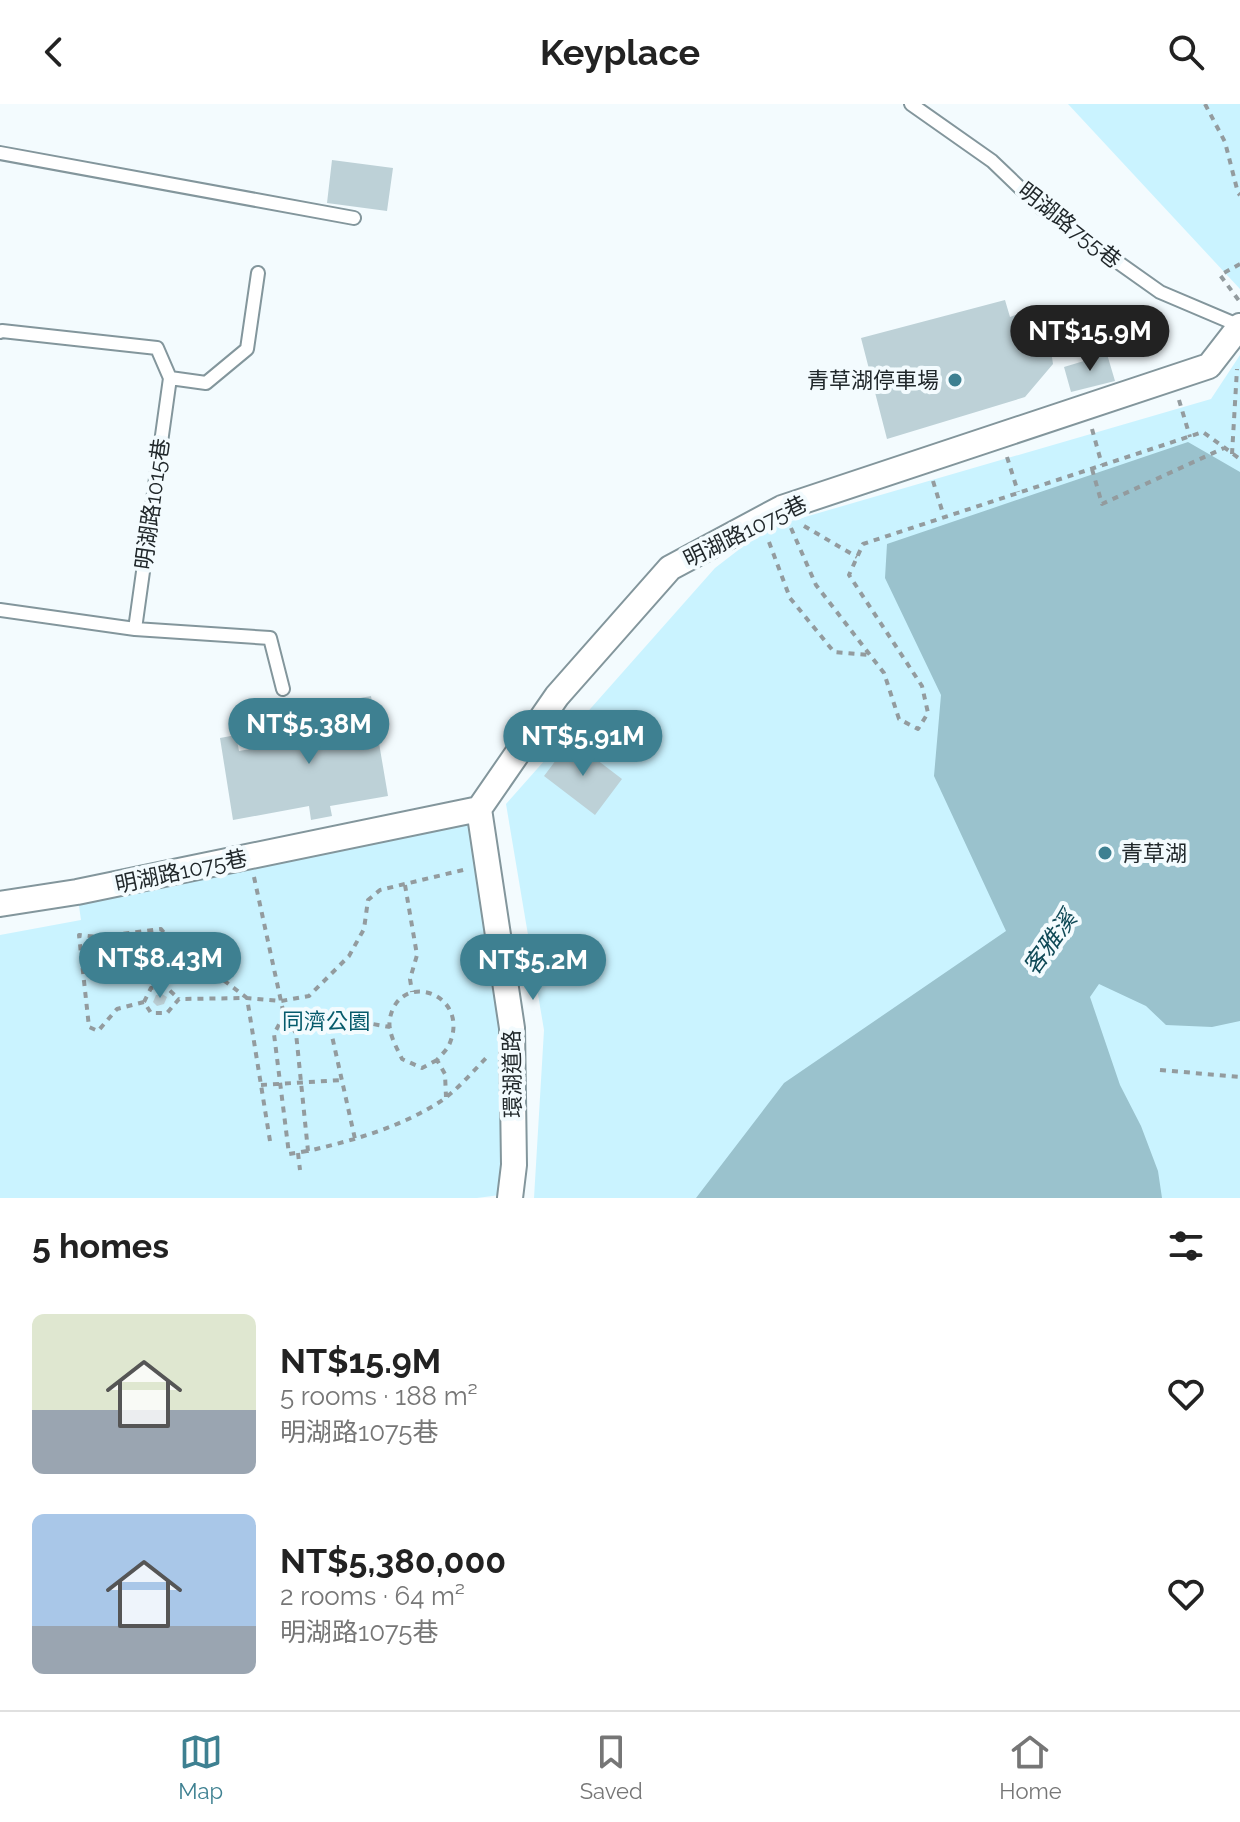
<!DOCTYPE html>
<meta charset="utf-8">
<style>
body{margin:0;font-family:Raleway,"Noto Sans TC",sans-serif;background:#f2f2f2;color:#222;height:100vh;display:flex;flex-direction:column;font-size:30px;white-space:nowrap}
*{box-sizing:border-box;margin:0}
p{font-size:26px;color:#767676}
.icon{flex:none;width:44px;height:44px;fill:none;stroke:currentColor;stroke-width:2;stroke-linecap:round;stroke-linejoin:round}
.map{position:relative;height:1094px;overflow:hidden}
.drawer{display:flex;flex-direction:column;background:#fff;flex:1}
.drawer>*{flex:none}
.price{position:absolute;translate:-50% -68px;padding:0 18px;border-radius:28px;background:#3e8091;color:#fff;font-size:26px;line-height:52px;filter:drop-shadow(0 2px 4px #0008)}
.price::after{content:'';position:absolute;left:50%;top:48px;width:24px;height:18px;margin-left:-12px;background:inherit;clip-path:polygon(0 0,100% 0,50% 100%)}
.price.selected{background:#222;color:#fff}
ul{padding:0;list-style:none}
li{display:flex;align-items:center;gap:24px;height:200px;padding:0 32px}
li span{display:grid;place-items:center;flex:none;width:224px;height:160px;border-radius:12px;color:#555}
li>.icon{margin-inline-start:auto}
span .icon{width:96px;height:96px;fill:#fffc;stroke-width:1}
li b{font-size:34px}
h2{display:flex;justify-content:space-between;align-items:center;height:96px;padding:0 32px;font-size:34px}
header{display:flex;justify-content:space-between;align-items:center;height:104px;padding:0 32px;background:#fff;font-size:36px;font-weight:700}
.tab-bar{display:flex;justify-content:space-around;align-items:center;height:112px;border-top:2px solid #e0e0e0;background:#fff;font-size:22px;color:#767676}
.tab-bar a{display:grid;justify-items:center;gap:4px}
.tab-bar .selected{color:#3e8091}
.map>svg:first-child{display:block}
.green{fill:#caf3ff}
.water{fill:#9ac2cd}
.building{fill:#bdd1d7}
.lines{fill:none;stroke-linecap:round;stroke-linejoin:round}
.service-casing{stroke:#83969c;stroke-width:16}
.minor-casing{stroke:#83969c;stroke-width:28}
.path{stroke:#939b9e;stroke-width:4;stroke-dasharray:6 6;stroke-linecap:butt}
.service{stroke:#fff;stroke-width:12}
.minor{stroke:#fff;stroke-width:24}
.poi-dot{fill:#3e8091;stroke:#f3fbfe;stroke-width:3}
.labels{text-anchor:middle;stroke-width:8;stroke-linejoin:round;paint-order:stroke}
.street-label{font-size:22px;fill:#21282b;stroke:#f3fbfe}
.poi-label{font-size:22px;fill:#21282b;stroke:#f3fbfe;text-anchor:end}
.park-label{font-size:22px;fill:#055a6b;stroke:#f3fbfe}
.water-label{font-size:24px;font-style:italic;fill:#0f4956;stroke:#f3fbfe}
</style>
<header><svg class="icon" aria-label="back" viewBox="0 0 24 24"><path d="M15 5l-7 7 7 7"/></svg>Keyplace<svg class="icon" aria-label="search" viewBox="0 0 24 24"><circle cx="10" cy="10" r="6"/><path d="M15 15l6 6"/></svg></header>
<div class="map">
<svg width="1240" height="1094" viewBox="0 0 1240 1094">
<rect width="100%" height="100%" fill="#f3fbfe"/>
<path class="green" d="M1068,0H1240V185Z
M1240,251V1094H534L544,926L506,700L715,464L767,424L1211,295Z
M479,705L512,924L500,1091L477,1094H0V831L81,816L77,788Z"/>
<path class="water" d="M1188,338L1240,368V917L1212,923L1166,921L1146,902L1099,880L1090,893L1120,981L1141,1022L1158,1067L1162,1094H696L784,979L1006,827L934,672L941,591L885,474L887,440Z"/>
<path class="building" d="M332,56L393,64L387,107L327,99Z
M1005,196L1010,213L1021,209L1049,233L1053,260L1025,293L887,335L861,234Z
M1107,250L1115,277L1071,288L1064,263Z
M371,592L388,692L330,702L332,712L311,716L309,702L233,716L220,634L236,631L239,647L298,637L295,619L341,611L339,598Z
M571,636L622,675L595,711L544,672Z
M162,890L167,893L164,900L157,902L153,898L156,891Z"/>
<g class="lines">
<g class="service-casing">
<path id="service" d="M911,0L992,57L1040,103L1160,188L1240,222
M0,49L354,114
M0,228L2,227L157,244L170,274L135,525
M170,274L206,279L247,245L258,169
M0,506L135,525L270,534L283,585"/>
</g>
<g class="minor-casing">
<path id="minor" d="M479,705L512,924L514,1061L510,1094
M0,800L77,788L479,705L557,592L670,464L782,404L1209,262L1240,222"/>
</g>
<path class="path" d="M1205,0L1225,38L1238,89L1240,91
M1240,160L1220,171L1240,198
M1179,296L1190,333
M1092,325L1102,361
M1232,350L1237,265
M1007,353L1018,388
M1092,365L1102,400L1224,344
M933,377L944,413
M804,422L857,453
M791,424L816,481L884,569L899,615L918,625L928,609L922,582L849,471L863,440L1203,328L1240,355
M769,438L790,494L834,548L870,551
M254,773L284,911L296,929L308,1047C354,1036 398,1024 438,999C457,987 473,967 489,951
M405,781L417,851L410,875L412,888
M135,830L158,884
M144,898L151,884L166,883L179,895
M330,923L355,1035
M437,956L422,964L402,955C397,944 387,928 390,914C400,865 472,890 449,941C447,946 441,951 437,956L445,970L446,993
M1160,966L1240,973
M261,981L341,976
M270,1037L247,894L201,859L179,847L161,825L99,833L79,831L89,923L98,927L117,905L144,898L151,909H167L179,895L247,894L281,897L309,892L349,852L364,825L368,796L380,786L467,765
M307,1047L289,1050L274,930L284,911L330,923L367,919L390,923
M298,1049L300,1066"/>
<use href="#service" class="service"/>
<use href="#minor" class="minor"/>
</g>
<g class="poi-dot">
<circle cx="955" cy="276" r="8"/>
<circle cx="1105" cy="749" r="8"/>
</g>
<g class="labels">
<g class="street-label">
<text transform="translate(1070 121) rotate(38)" y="8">明湖路755巷</text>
<text transform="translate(152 400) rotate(-82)" y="8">明湖路1015巷</text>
<text transform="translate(745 427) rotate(-26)" y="8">明湖路1075巷</text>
<text transform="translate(181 767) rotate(-12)" y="8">明湖路1075巷</text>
<text transform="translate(512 970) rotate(-91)" y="8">環湖道路</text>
</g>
<g class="poi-label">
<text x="939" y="284">青草湖停車場</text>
<text x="1121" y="757" text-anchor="start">青草湖</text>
</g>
<g class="park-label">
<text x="326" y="925">同濟公園</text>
</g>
<g class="water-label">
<text transform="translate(1050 839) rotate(-54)" y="8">客雅溪</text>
</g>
</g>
</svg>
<b class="price selected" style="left:1090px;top:269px">NT$15.9M</b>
<b class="price" style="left:309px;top:662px">NT$5.38M</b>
<b class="price" style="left:583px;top:674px">NT$5.91M</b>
<b class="price" style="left:160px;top:896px">NT$8.43M</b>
<b class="price" style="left:533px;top:898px">NT$5.2M</b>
</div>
<section class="drawer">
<h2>5 homes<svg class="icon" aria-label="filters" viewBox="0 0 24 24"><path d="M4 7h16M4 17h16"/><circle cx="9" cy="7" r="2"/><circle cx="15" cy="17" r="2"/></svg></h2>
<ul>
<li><span style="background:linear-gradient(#dfe7d0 60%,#9aa5b1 0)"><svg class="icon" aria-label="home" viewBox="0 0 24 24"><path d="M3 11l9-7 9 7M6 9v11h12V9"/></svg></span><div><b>NT$15.9M</b><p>5 rooms · 188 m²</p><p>明湖路1075巷</p></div><svg class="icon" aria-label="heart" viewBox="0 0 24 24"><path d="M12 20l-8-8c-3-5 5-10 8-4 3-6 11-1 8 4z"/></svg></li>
<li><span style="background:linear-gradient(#a9c7e8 70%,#9aa5b1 0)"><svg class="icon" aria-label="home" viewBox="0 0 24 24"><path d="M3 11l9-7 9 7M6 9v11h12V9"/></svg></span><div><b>NT$5,380,000</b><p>2 rooms · 64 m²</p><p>明湖路1075巷</p></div><svg class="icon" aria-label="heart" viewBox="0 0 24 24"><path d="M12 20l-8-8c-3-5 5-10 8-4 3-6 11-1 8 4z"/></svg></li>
</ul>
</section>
<nav class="tab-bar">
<a class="selected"><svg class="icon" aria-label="map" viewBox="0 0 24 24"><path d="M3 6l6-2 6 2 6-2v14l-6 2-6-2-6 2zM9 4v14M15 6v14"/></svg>Map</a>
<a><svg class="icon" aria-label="saved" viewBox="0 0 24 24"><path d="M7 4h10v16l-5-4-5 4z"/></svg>Saved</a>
<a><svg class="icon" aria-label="home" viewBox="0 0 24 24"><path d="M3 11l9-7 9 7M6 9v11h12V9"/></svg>Home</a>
</nav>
